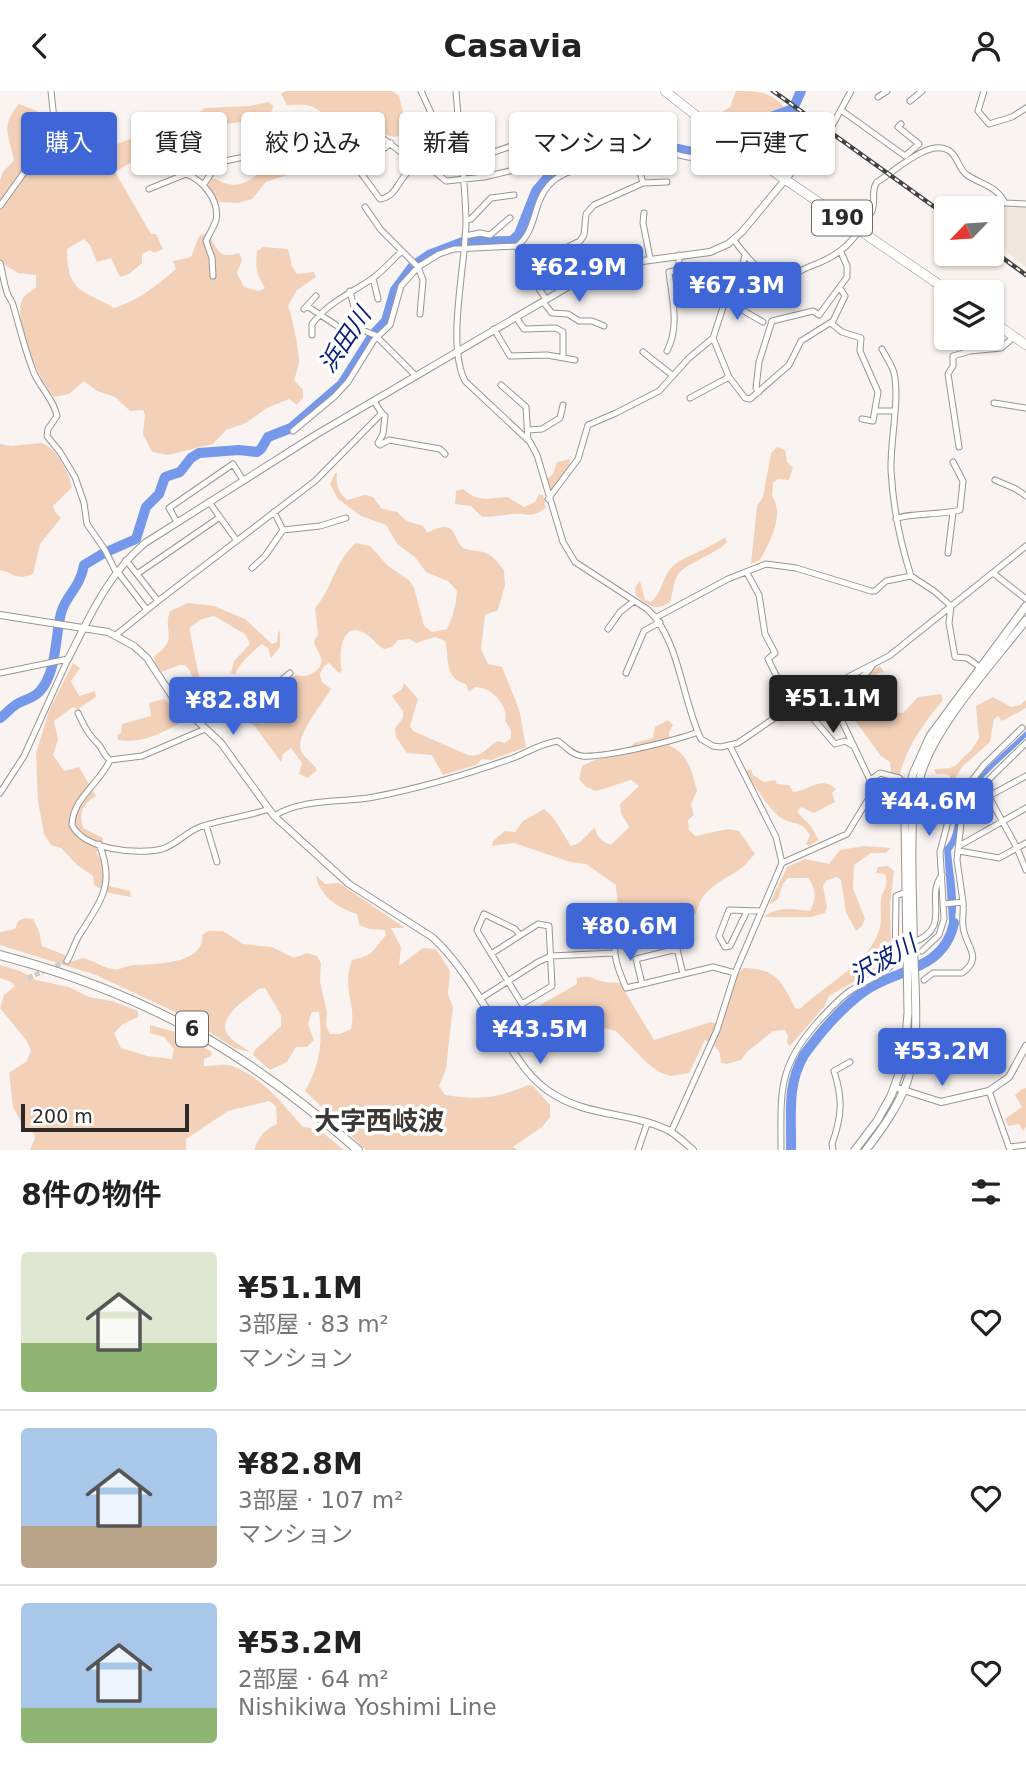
<!DOCTYPE html>
<html lang="ja">
<meta charset="utf-8">
<style>
body{margin:0;font-family:"DejaVu Sans","Noto Sans JP",sans-serif;background:#f6f6f6;color:#222;height:100vh;display:flex;flex-direction:column;font-size:26px;white-space:nowrap}
*{box-sizing:border-box;margin:0}
p{font-size:23px;color:#767676}
.icon{flex:none;width:38px;height:38px;fill:none;stroke:currentColor;stroke-width:2;stroke-linecap:round;stroke-linejoin:round}
.map{position:relative;height:1059px;overflow:hidden}
.panel{display:flex;flex-direction:column;background:#fff;flex:1}
.panel>*{flex:none}
.hud{position:absolute;left:21px;top:21px;width:985px;height:63px;display:flex;gap:14px}
.needle{width:46px;rotate:245deg}
.controls{position:absolute;left:934px;top:105px;display:grid;gap:14px}
.controls a{display:grid;place-items:center;width:70px;height:70px;border-radius:7px;background:#fff;box-shadow:0 2px 5px #0004;font-size:35px}
.scale{position:absolute;left:21px;bottom:18px;width:168px;box-sizing:border-box;padding-left:7px;border:4px solid #2c2a29;border-top:0;font-size:19px;line-height:24px;white-space:nowrap;color:#2c2a29;-webkit-text-stroke:5px #fff;paint-order:stroke}
.price{position:absolute;translate:-50% -60px;padding:0 16px;border-radius:7px;background:#3f66d7;color:#fff;font-size:23px;line-height:46px;filter:drop-shadow(0 2px 4px #0008)}
.price::after{content:'';position:absolute;left:50%;top:42px;width:21px;height:16px;margin-left:-10px;background:inherit;clip-path:polygon(0 0,100% 0,50% 100%)}
.price.selected{background:#222;color:#fff}
ul{padding:0;list-style:none}
li{display:flex;align-items:center;gap:21px;height:175px;padding:0 21px}
li+li{border-top:2px solid #e0e0e0}
li span{display:grid;place-items:center;flex:none;width:196px;height:140px;border-radius:7px;color:#555}
li>.icon{margin-inline-start:auto}
span .icon{width:84px;height:84px;fill:#fffc;stroke-width:1}
li b{font-size:30px}
h2{display:flex;justify-content:space-between;align-items:center;height:84px;padding:0 21px;font-size:30px}
.chip{padding:0 24px;border-radius:7px;background:#fff;box-shadow:0 2px 5px #0004;font-size:24px;line-height:63px}
.chip.selected{background:#3f66d7;color:#fff}
header{display:flex;justify-content:space-between;align-items:center;height:91px;padding:0 21px;background:#fff;font-size:32px;font-weight:600}
.map>svg:first-child{display:block}
.built{fill:#f2e7de}
.green{fill:#f3d1b9}
.water{fill:#7698eb}
.lines{fill:none;stroke-linecap:round;stroke-linejoin:round}
.river{stroke:#7698eb;stroke-width:10}
.minor-tunnel{stroke:#d0ccc9;stroke-width:5;stroke-dasharray:5 2.5;stroke-linecap:butt}
.minor-casing{stroke:#999592;stroke-width:7}
.tertiary-casing{stroke:#999592;stroke-width:8}
.secondary-casing{stroke:#999592;stroke-width:9}
.primary-casing{stroke:#999592;stroke-width:10}
.trunk-casing{stroke:#999592;stroke-width:10}
.minor{stroke:#fff;stroke-width:5}
.tertiary{stroke:#fff;stroke-width:6}
.secondary{stroke:#fff;stroke-width:7}
.primary{stroke:#fff;stroke-width:8}
.trunk{stroke:#fff;stroke-width:9}
.rail-casing{stroke:#444241;stroke-width:4.5}
.rail{stroke:#fff;stroke-width:2;stroke-dasharray:5;stroke-linecap:butt}
.labels{text-anchor:middle;stroke-width:7;stroke-linejoin:round;paint-order:stroke}
.shield{fill:#fff;stroke:#6b6a69;stroke-width:2}
.shield-label{font-size:21px;font-weight:bold;fill:#2c2a29}
.water-label{font-size:24px;font-style:italic;fill:#0b1d7d;stroke:#fff}
.quarter-label{font-size:26px;font-weight:bold;fill:#3c3836;stroke:#fff}
</style>
<header><svg class="icon" aria-label="back" viewBox="0 0 24 24"><path d="M15 5l-7 7 7 7"/></svg>Casavia<svg class="icon" aria-label="person" viewBox="0 0 24 24"><circle cx="12" cy="8" r="4"/><path d="M4 21q1-7 8-7t8 7"/></svg></header>
<div class="map">
<svg width="1026" height="1059" viewBox="0 0 1026 1059">
<rect width="100%" height="100%" fill="#f9f4f1"/>
<path class="built" d="M1005,115H1024L1026,117V176L992,149V121Z"/>
<path class="green" d="M286,0H392L399,5L404,25L413,32L402,44L394,46L374,41L328,42L321,33L325,26C313,11 304,14 287,14L281,3Z
M736,0C757,0 770,0 784,16L756,25L743,38L734,42L716,29L719,23L730,16Z
M269,11L273,15L271,23C275,31 286,36 293,46L288,49L276,45L261,32L253,29L227,33L217,30C215,36 217,43 215,49C210,60 202,70 194,80L174,76L165,62L135,69L115,81L151,143H156L163,158L154,162L150,159L142,163V172L129,183L120,186L111,167L97,171L90,154L84,148L67,158C67,202 82,198 114,217C139,209 156,195 176,178L173,170L191,166L199,145L207,142C219,157 216,169 239,162L242,169L237,182L244,196L259,200L265,197C257,184 255,176 257,160L263,156L288,158L292,175L297,183L314,181L316,186L297,199L288,215C292,224 300,264 299,272C298,277 296,283 294,289L303,299V307L297,314L289,308L267,317L246,332L226,339L213,353L168,364L152,361L143,343L145,324L143,319L130,320L115,306L97,300L84,290L69,303L54,306C39,291 11,226 23,207C26,203 33,199 36,196V184L18,182L0,171V89L3,81L14,69C9,45 0,34 19,13L37,20L45,38L39,65L43,70L51,66V59C62,52 74,52 72,36L77,32H91L110,22L115,26V32L103,44V51L110,56L170,32L186,30L205,17L249,15Z
M274,71H290L298,74L296,81L266,91L252,108L238,112L219,111L208,94L212,87C218,88 222,92 228,93C247,98 259,79 274,71Z
M42,352C59,360 67,379 72,396L53,415L55,421L61,427L40,453L33,483C15,490 14,482 0,479V353L11,355Z
M777,356L785,359L787,371L793,377L789,389L778,388L773,392L772,405C785,424 770,451 760,469L751,473L757,415L763,406L771,362Z
M570,368L569,376L552,398H549L547,388L553,383L557,371Z
M335,382H337C336,394 338,401 347,409L365,404L373,406L382,418L397,421L407,430L423,435L427,442C461,424 450,452 466,458C471,460 478,459 483,461C492,463 498,472 504,479L505,494L498,519L485,524L481,558L488,573L502,576L519,618L526,656L491,669L482,668L476,674L443,684L432,664L407,662L396,646L395,637L403,627V620L392,605L402,598L404,592L418,608L410,635L413,640L468,664C483,667 486,656 498,650L505,652L511,647V639L505,630C509,614 491,596 475,596L469,601L466,593C443,587 450,567 445,550L435,546L416,552L409,548L398,549L392,556L384,558C376,554 373,547 366,543C341,527 338,565 342,580L339,582L329,572L324,575L320,583L322,591L331,598C324,611 292,648 302,662C307,669 313,672 317,679L308,687L299,683L302,672L291,657L283,663L281,671L254,634L247,631L236,634L233,630L241,621L251,620L256,629L263,633L290,619L293,614L288,595V588L296,584C305,588 325,579 321,567C319,560 315,557 314,550L318,543L315,517C332,498 335,469 356,452L370,455L388,475L409,489L414,497L424,535L432,541L447,538C453,526 456,514 457,500L448,490L426,481L415,466L397,453L386,434L361,425L338,408L330,393Z
M463,398C479,412 488,407 507,406L524,416L535,411L539,403L543,404L546,417C529,429 528,421 512,423C502,424 493,426 482,426L471,415L455,413L456,400Z
M725,446L727,451C715,464 683,473 677,485C673,492 673,503 670,511C657,521 647,515 636,504L635,497L640,490L645,509L651,511C662,502 662,487 671,477C681,466 710,458 725,446Z
M188,512L214,515L245,528L272,553L277,551L278,541L280,540V556L271,567L268,557L262,553C251,562 240,571 235,584L231,582L234,570L250,553L245,543L214,525L202,528L189,537L201,595L197,598L190,580L185,574H179L162,581L155,574L154,565C180,547 162,542 170,520Z
M73,572L80,577L71,590L79,605L95,600L96,606L78,618L73,616L54,630L58,649L53,664L64,680L79,676L96,705C82,714 79,720 83,737L103,747V757L96,761L110,784L109,795L130,800L131,806L109,802L94,794L93,785L77,774L61,757L51,754L44,743L38,710L36,662L49,620Z
M880,575L884,581L878,582L867,589L864,598C873,611 886,622 903,622L918,606L941,603L943,609C921,635 904,660 897,694L880,692L881,688L891,680L890,671L881,665L845,616L848,596C858,590 870,578 880,575Z
M993,606L1011,616L1020,614L1026,609V617L1002,630L998,625L994,628L990,651L963,675L950,695V685L946,683H936L934,678L950,677L956,674L972,658L979,647L976,615Z
M164,608L186,628C167,640 141,654 118,649L117,644L121,642L122,633L151,625L149,612Z
M668,629L673,634L669,641L670,655C689,663 692,681 697,700L691,713L694,724L688,729L689,739L695,745L728,738L739,740L755,763C750,768 745,775 739,779C719,792 701,798 696,823L685,822L656,832L619,830L616,794L586,773L570,771L514,752L492,755L493,750L505,740L515,741L523,730L544,718C557,728 562,742 571,755L579,752L595,736C597,746 601,750 611,754L629,736L621,722L620,713L639,695L631,689L596,700L586,696L579,688L582,675L595,669L626,663L634,652L653,647L655,636Z
M751,678L753,684L764,691L775,689L777,693L789,694L793,701C810,700 820,684 836,698L832,702L835,711L814,722L801,716L797,721L810,734L819,749L808,755L806,753L810,744C801,729 795,735 783,728C771,721 753,693 746,680Z
M864,755L891,757L886,762H871L854,774L853,797L865,828L862,835L856,840L846,821L841,789L837,786L827,789L823,795L827,816L825,822L811,826H764C778,815 793,818 810,820C816,808 817,798 808,787H788L783,793L778,808L769,814L787,776L805,768L829,773L840,759Z
M888,775L894,780L890,813L891,854L888,868L876,878L829,905L824,916L790,955L787,952L788,945L785,939L773,940L748,960L741,969L727,973L721,972C721,958 716,956 705,949L689,982L671,985L659,981L647,972L616,940L586,932L581,928L558,927L543,941L545,953L540,960C531,953 528,941 527,931L540,914L577,893V887C588,884 592,887 601,890C606,892 614,891 620,892L654,949L711,931L719,933L737,883L744,877C776,878 782,890 795,917L800,918C824,894 871,872 880,836C882,827 880,817 881,808C883,796 889,799 885,783L876,782L878,776Z
M316,784L325,793L339,792L405,837H391L401,856L399,875L423,857L436,858L450,880L448,903L453,916L446,978L439,995L445,1004C481,1009 494,1008 528,994L533,995L550,1014V1026L542,1036L513,1056L518,1059H366L305,1000C320,974 323,951 319,921H312L308,933L314,949L307,956H296L287,971L270,979L253,964L255,959L281,935V924L265,897L259,898C248,907 215,927 228,944C233,951 244,956 250,961L234,957L190,928L96,884L0,854V841L15,838L18,830L25,827L33,828L39,840L42,855L65,864L67,872L83,867C94,869 102,877 114,878C121,879 128,874 135,874C156,873 205,873 202,844L208,840H223L243,853L272,856L294,867L307,862L317,865L321,872L320,891L327,921L326,935L330,943H340L351,938C357,913 341,899 352,869C376,863 371,861 386,844L385,839L369,838L359,834L357,823C338,817 319,805 316,784Z
M0,874L20,880L36,889L69,896L89,906L112,910L138,920V926L123,933L114,942L121,957L147,965L172,968L174,958L164,946L150,942V934L175,941L212,961L211,965L204,968V975C213,975 224,972 232,975C263,986 282,1013 303,1036L318,1038L344,1059H254C259,1045 264,1039 277,1033L276,1015L269,1010L228,1020L186,1048V1059H30L35,1047L34,1042L26,1040L13,1016L9,982L27,970L31,959L26,949L0,917L4,904L15,895L11,891L0,887Z
M1026,997V1036L1023,1040L1019,1033L1008,1035L1005,1028L1022,1016L1015,1004L1022,998Z"/>
<path class="water" d="M1026,640V646C1006,666 978,687 965,712C958,727 961,749 951,760C953,787 962,818 950,844L944,757C957,746 954,723 962,707C977,682 1005,660 1026,640Z"/>
<g class="lines">
<path class="river" d="M0,627C6,623 10,617 17,613C24,609 34,607 40,600C57,581 55,546 61,522C66,504 80,497 84,474L104,462L136,448L146,416L159,403L165,386L180,381L191,367L199,362L239,359L257,361L261,358L268,346L291,337L342,293L373,244L386,230L395,199L413,175L429,164L463,151L512,150L519,143L536,100L548,86L563,76L583,70L621,71L668,56L692,61L703,60L739,48L762,29L793,18L801,0
M791,1059C792,1025 786,995 804,964C819,943 839,920 859,904C892,877 943,883 954,832"/>
<path class="minor-tunnel" d="M899,687L929,696
M895,871L922,860
M28,887L67,870"/>
<g class="minor-casing">
<path id="minor" d="M421,0L437,35L458,28
M456,0C459,43 465,86 466,130C466,174 446,252 465,290L530,351L537,364L563,451L575,471L647,518C679,546 682,609 701,648L713,655L721,656L738,652L795,613L889,565L1026,455
M984,0L978,20L989,33L1012,26L1026,17
M878,6L887,0
M910,10L922,0
M841,19L905,65L919,53L898,36L901,33
M821,51L832,35L851,0
M391,52L358,78L380,108C395,106 397,93 406,83C410,77 415,76 419,69
M517,53L524,77
M461,69L479,66L553,41L560,55L585,48
M637,71L643,92
M204,93L216,75L225,70L263,62L319,42L381,46L406,65L428,75L446,90L484,86L540,73L534,48
M149,98L186,83C203,89 220,110 216,129C214,136 209,143 206,150L212,167L213,185
M0,115L23,83L45,65L44,55L54,28L51,0
M365,116L381,139L418,176L423,189L420,223
M644,122L643,132L650,167
M466,129L471,128L491,107L514,104
M465,145L480,142L490,144L510,127
M734,149C745,164 763,189 785,186C794,184 803,178 811,175C842,164 854,150 871,122C877,112 870,100 877,91C894,81 928,48 948,59C958,64 958,78 967,84C982,94 997,95 1005,112L1026,113
M517,155L527,186L537,195L546,208
M0,172C3,183 4,195 8,204C9,206 13,212 13,214C20,237 25,260 34,282C41,298 54,309 57,325L48,338L47,345L60,361L75,386L84,412L87,433L105,459L116,481
M373,187L378,208
M583,187L566,157L580,150L584,144L586,123L594,114L643,92L667,91
M725,209L763,231
M543,211L552,222L568,223L579,230H592L604,235
M307,215L351,244L358,233L350,200
M304,218L316,205
M516,226L524,238L556,237L563,241V266
M831,232L842,241L861,247L860,260L878,301L873,330L862,328
M357,237L375,244L416,285
M494,238L510,265L547,264L575,269
M312,244V233C328,211 352,202 373,187C383,180 392,169 401,161
M713,247L729,286L745,307L750,308L789,274L801,250L833,230L845,205L840,197
M882,258C886,266 892,274 894,282C900,307 890,351 891,379C893,416 900,451 911,485
M667,260C680,235 672,208 669,181L679,179V164
M643,261L672,284
M501,294L526,316L528,349
M759,301L756,297L759,271L772,230L813,220L819,224L847,186V175L841,161
M690,307L729,286
M994,312L1026,317
M876,320H893
M381,321L385,325L383,343L378,352L380,354L389,349L440,358L445,363
M528,339L542,338L560,327L563,314
M293,340L334,306L348,291L374,249L390,234L401,195L418,176L439,163L454,158L517,155C540,137 530,106 557,87C579,73 592,80 614,77C632,75 649,64 667,62C674,62 681,65 688,66C704,68 721,61 735,55
M959,356L948,283L953,275V265L970,260L1001,257L1014,246
M995,389L1016,398L1026,405
M548,408L578,368L588,334L616,322L659,300L689,267L713,247L731,192L740,182L745,165
M209,411L237,450
M274,421L283,439L320,435L346,427
M896,428C905,422 943,424 960,419L963,390L953,371
M177,431L169,417L233,373L243,389
M948,462L953,421
M126,469L158,510
M252,477L265,465L283,439
M117,480L147,519
M747,482L759,504L765,543L775,562L768,568L779,590L795,613
M993,482L1026,508
M137,483L220,426
M951,515L949,532L955,566L967,567L980,576
M657,526L728,488L766,473L796,477L871,500H875L886,490L911,485L934,500L951,515
M608,538L620,521L634,510
M116,544L158,510L315,390L380,324L381,321L374,310
M0,582L68,568
M626,582L644,540L660,531
M820,602C836,601 864,589 872,575
M174,608L223,590L251,600L267,598L276,594L290,582
M799,611L835,653L845,650L852,654
M78,622C85,637 88,643 99,654C103,659 104,665 110,669L142,665L205,638
M110,669C101,691 72,708 72,734C84,759 138,764 162,758C176,754 186,741 200,736C222,728 246,726 269,718
M870,689L880,682L899,687
M983,695L1017,757L1026,779
M929,696L936,712L943,717L952,715
M0,702L24,665L68,568
M989,705L1026,685
M274,725C302,707 342,712 374,706C421,697 468,683 513,667C528,661 542,652 558,650C566,656 572,664 582,665C605,667 674,650 698,641
M206,734L217,771
M959,755L1026,717
M959,760L999,767L1026,752
M782,772L847,743L872,702L870,689L839,624V609L843,595
M944,813L963,811L957,769L961,732L966,719L976,701L1026,652
M747,820L730,855L725,856L719,845L729,819L761,820
M615,849C613,867 619,880 626,897L713,876L735,882
M914,851C953,836 924,807 942,784
M922,860L939,844L944,828L940,761L952,715L984,674L1022,637
M491,863L538,833L549,835L552,895L522,913L479,843L477,839L484,823L515,838L520,844
M67,870C73,860 75,849 82,840C102,808 115,792 99,753
M924,889L933,882H962C985,866 964,854 963,835C962,827 964,819 963,811
M642,893L636,868L677,858L683,883
M480,908L538,871L551,865L613,862
M989,1000L1010,1059
M671,1041L717,939L735,882L782,772L776,746L730,655
M1010,1056L1026,1054
M638,1059L647,1033
M781,1059C781,1003 777,978 815,934C826,922 837,909 850,900C864,890 884,884 895,871L896,805L906,801
M833,1059L832,1053C842,1025 843,1008 834,980L850,971"/>
</g>
<g class="tertiary-casing">
<path id="tertiary" d="M0,524L108,541L134,555L147,567L174,608L221,652L274,725L349,793L432,846C463,874 484,915 506,950C518,968 529,986 547,999C586,1027 629,1020 668,1039C677,1044 685,1052 693,1059
M68,568C90,525 108,483 145,452L317,343L583,187L620,173L710,161L728,153L742,141L803,67L821,51
M894,996L941,1011L989,1000L1009,986L1026,955"/>
</g>
<g class="secondary-casing">
<path id="secondary" d="M855,1059L877,1030L891,1005L904,969L908,922L905,735L906,714L913,683L930,645L1026,515
M866,1059C882,1038 898,1016 907,991C918,960 916,923 915,890C913,856 913,822 912,789C912,753 910,717 921,683C936,633 993,572 1026,529"/>
</g>
<g class="primary-casing">
<path id="primary" d="M0,864C146,902 245,960 358,1059"/>
</g>
<g class="trunk-casing">
<path id="trunk" d="M665,0L723,46L950,201
M992,230L1026,254"/>
</g>
<use href="#minor" class="minor"/>
<use href="#tertiary" class="tertiary"/>
<use href="#secondary" class="secondary"/>
<use href="#primary" class="primary"/>
<use href="#trunk" class="trunk"/>
<g class="rail-casing">
<path id="rail" d="M773,0L947,125
M992,159L1026,184"/>
</g>
<use href="#rail" class="rail"/>
</g>
<g class="labels">
<g class="shield">
<rect x="812" y="109.5" width="60" height="35" rx="5"/>
<rect x="176" y="920.5" width="32" height="35" rx="5"/>
</g>
<g class="shield-label">
<text x="842" y="134">190</text>
<text x="192" y="945">6</text>
</g>
<g class="water-label">
<text transform="translate(345 249) rotate(-56)" y="8">浜田川</text>
<text transform="translate(883 869) rotate(-30)" y="8">沢波川</text>
</g>
<g class="quarter-label">
<text x="379" y="1039">大字西岐波</text>
</g>
</g>
</svg>
<div class="controls">
<a><svg class="needle" viewBox="-14 -14 28 28"><path d="M0-13l5 13h-10z" fill="#e53935"/><path d="M0 13l5-13h-10z" fill="#767676"/></svg></a>
<a><svg class="icon" aria-label="layers" viewBox="0 0 24 24"><path d="M12 4l9 5-9 5-9-5zM3 14l9 5 9-5"/></svg></a>
</div>
<div class="scale">200 m</div>
<b class="price" style="left:579px;top:213px">¥62.9M</b>
<b class="price" style="left:737px;top:231px">¥67.3M</b>
<b class="price selected" style="left:833px;top:644px">¥51.1M</b>
<b class="price" style="left:233px;top:646px">¥82.8M</b>
<b class="price" style="left:929px;top:747px">¥44.6M</b>
<b class="price" style="left:630px;top:872px">¥80.6M</b>
<b class="price" style="left:540px;top:975px">¥43.5M</b>
<b class="price" style="left:942px;top:997px">¥53.2M</b>
<div class="hud">
<a class="chip selected">購入</a>
<a class="chip">賃貸</a>
<a class="chip">絞り込み</a>
<a class="chip">新着</a>
<a class="chip">マンション</a>
<a class="chip">一戸建て</a>
</div>
</div>
<section class="panel">
<h2>8件の物件<svg class="icon" aria-label="filters" viewBox="0 0 24 24"><path d="M4 7h16M4 17h16"/><circle cx="9" cy="7" r="2"/><circle cx="15" cy="17" r="2"/></svg></h2>
<ul>
<li><span style="background:linear-gradient(#dfe7d0 65%,#8fb573 0)"><svg class="icon" aria-label="home" viewBox="0 0 24 24"><path d="M3 11l9-7 9 7M6 9v11h12V9"/></svg></span><div><b>¥51.1M</b><p>3部屋 · 83 m²</p><p>マンション</p></div><svg class="icon" aria-label="heart" viewBox="0 0 24 24"><path d="M12 20l-8-8c-3-5 5-10 8-4 3-6 11-1 8 4z"/></svg></li>
<li><span style="background:linear-gradient(#a9c7e8 70%,#b9a48a 0)"><svg class="icon" aria-label="home" viewBox="0 0 24 24"><path d="M3 11l9-7 9 7M6 9v11h12V9"/></svg></span><div><b>¥82.8M</b><p>3部屋 · 107 m²</p><p>マンション</p></div><svg class="icon" aria-label="heart" viewBox="0 0 24 24"><path d="M12 20l-8-8c-3-5 5-10 8-4 3-6 11-1 8 4z"/></svg></li>
<li><span style="background:linear-gradient(#a9c7e8 75%,#8fb573 0)"><svg class="icon" aria-label="home" viewBox="0 0 24 24"><path d="M3 11l9-7 9 7M6 9v11h12V9"/></svg></span><div><b>¥53.2M</b><p>2部屋 · 64 m²</p><p>Nishikiwa Yoshimi Line</p></div><svg class="icon" aria-label="heart" viewBox="0 0 24 24"><path d="M12 20l-8-8c-3-5 5-10 8-4 3-6 11-1 8 4z"/></svg></li>
</ul>
</section>
